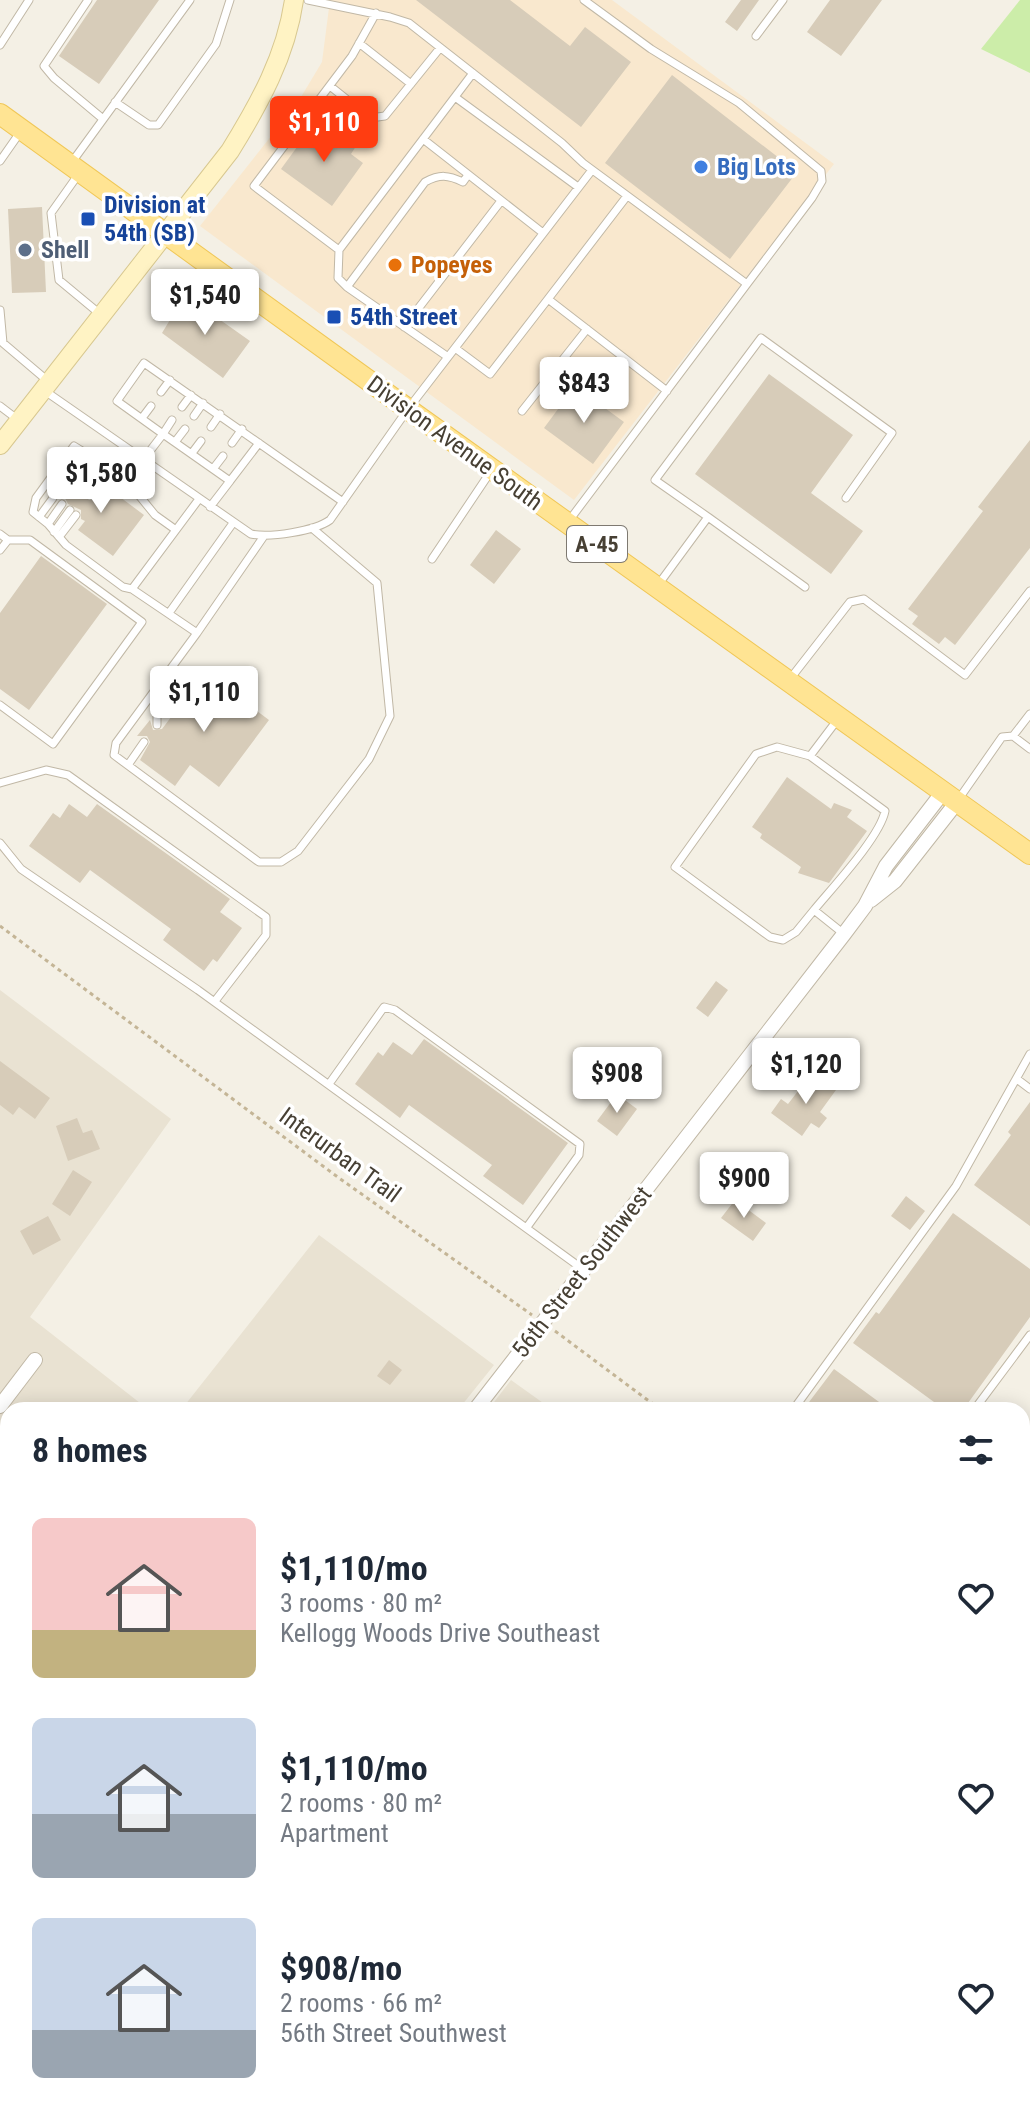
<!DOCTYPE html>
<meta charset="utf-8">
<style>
body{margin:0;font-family:"Roboto Condensed",sans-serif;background:#f2f2f3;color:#1f2937;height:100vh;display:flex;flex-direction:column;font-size:30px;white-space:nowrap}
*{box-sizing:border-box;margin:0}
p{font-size:26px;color:#747a83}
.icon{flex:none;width:44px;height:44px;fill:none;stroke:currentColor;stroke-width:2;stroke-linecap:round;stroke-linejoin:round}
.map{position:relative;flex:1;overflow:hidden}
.details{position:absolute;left:0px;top:1402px;width:1030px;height:714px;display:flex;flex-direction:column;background:#fff;border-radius:24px 24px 0 0;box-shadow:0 4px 20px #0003}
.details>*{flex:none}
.price{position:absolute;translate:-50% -68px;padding:0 18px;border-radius:8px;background:#fff;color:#222;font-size:26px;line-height:52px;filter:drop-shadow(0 2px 4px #0008)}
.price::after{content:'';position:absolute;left:50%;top:48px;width:24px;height:18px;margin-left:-12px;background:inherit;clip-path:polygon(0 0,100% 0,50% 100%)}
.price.active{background:#ff3d11;color:#fff}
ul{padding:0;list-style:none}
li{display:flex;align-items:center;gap:24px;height:200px;padding:0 32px}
li span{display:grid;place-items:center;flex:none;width:224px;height:160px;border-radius:12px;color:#555}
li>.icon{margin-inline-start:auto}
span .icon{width:96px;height:96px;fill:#fffc;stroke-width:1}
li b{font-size:34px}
h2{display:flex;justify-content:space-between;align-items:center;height:96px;padding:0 32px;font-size:34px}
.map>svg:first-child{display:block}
.residential{fill:#e9e2d2}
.commercial{fill:#f9e8ce}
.green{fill:#cceda9}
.building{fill:#d7ccb9}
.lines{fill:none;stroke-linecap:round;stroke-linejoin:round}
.service-casing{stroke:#c1b8a6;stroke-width:9}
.minor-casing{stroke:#c1b8a6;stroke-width:16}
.secondary-casing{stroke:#d8c890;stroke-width:20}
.primary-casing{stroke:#f0c757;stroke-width:22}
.path{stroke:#c4b596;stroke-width:3;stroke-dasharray:4 4;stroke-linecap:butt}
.service{stroke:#fff;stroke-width:7}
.minor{stroke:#fff;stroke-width:14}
.secondary{stroke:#fff3c4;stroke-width:18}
.primary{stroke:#ffe493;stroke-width:20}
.shop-dot{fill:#3f7fe0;stroke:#fff;stroke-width:3}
.transit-dot{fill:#1a4fb4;stroke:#fff;stroke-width:3}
.service-dot{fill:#5c6f8a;stroke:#fff;stroke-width:3}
.food-dot{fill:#e8710a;stroke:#fff;stroke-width:3}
.labels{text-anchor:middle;stroke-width:7;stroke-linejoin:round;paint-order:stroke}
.shield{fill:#fff;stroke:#7e7971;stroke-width:2}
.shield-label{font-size:22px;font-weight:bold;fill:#474034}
.shop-label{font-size:24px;font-weight:bold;fill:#366cbe;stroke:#fff;text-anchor:start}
.transit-label{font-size:24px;font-weight:bold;fill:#164399;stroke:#fff;text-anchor:start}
.service-label{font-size:24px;font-weight:bold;fill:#4e5e75;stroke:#fff;text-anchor:start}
.food-label{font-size:24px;font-weight:bold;fill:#c56008;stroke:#fff;text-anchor:start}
.street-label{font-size:24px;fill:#474034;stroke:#fff}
</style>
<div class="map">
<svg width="1030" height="2115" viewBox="0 0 1030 2115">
<rect width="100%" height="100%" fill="#f4f0e5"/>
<path class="residential" d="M0,990L171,1119L30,1317L149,1410H8V1987L0,1998Z
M319,1235L494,1365L458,1410H181Z
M511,1380L553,1410H488Z
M1022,1752L1030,1757V2115H182L187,2108H1022Z"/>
<path class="commercial" d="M330,0H612L834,164L574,500L200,226L298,102L322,62Z"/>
<path class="green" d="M1020,0H1030V73L981,49Z"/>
<path class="building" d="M97,0H159L99,84L59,56Z
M416,0H510L570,46L585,27L631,62L581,127Z
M741,0H759L737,31L725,22Z
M830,0H882L841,56L807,32Z
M672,75L797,172L730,259L605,163Z
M313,125L338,144L345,134L358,143L351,154L363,163L332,206L281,169Z
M42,207L46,292L12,293L8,209Z
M185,295L250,341L223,378L162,333Z
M769,374L853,435L811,493L863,531L831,574L695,474Z
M575,386L624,422L593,464L544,428Z
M1030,440V548L955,645L945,637L939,644L912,624L918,616L908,609L983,511L978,507Z
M62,473L64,481L71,482L74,488H80L81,492L89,500L100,499L108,488L144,515L113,556L78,530L85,521L81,519V510L68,504L65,498H59L56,492L47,494Z
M496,530L521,549L494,584L470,565Z
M41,556L107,604L29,710L0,689V613Z
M205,672L269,720L219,787L190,765L175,786L140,760L150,742L147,736H137L150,720L153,730L162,729Z
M787,777L831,809L834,803L852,810L847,817L867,831L829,883L798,873L801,867L760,838L762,834L752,827Z
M69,804L87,817L97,804L230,899L220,912L242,928L217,962L213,959L204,971L163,940L171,929L90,870L80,883L29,846L53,813L60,818Z
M716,981L728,990L708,1017L696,1008Z
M424,1039L568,1143L523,1205L483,1176L492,1165L409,1105L400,1118L355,1084L378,1052L383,1056L393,1042L412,1055Z
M0,1061L50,1098L35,1119L19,1107L13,1115L0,1105Z
M613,1068L628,1079L617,1093L602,1081Z
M812,1073L836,1090L820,1112L827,1118L819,1128L811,1123L802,1136L771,1113L781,1099L788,1104Z
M617,1094L637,1109L617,1136L597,1121Z
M1030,1102V1226L974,1185L1011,1135L1008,1132Z
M77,1118L83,1133L92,1130L100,1149L68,1161L56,1126Z
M73,1170L92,1182L70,1216L52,1204Z
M906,1196L925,1211L910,1230L891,1216Z
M735,1200L766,1223L753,1241L721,1218Z
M953,1213L1030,1269V1317L963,1410H945L853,1343L876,1312L879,1314Z
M48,1216L61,1240L33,1255L20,1231Z
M389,1360L402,1370L390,1385L377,1376Z
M834,1369L890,1410H803Z"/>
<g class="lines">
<g class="service-casing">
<path id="service" d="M88,0L44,66L54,78L103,119
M308,0L390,17L409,23L562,143L583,163L747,284L568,522
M584,0L651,49L739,103L821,171L822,181L812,198L747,284
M376,13L352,56L254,186L339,250L338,278L347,287L448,357
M756,36L783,0
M359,43L411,84
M0,45L29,0
M330,86L370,118L385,116L440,48
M455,97L578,187
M115,102L149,125H158L216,44L230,0
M423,139L543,233
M0,161L21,131
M72,162L190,0
M78,175L51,213L59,280L100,314
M627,196L548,299L667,391
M339,250L473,73
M347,287L425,182C440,174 448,175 463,182L468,175
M0,310L3,343L49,382
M404,327L501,201
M455,348L490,374L548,299
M45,391L251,534C270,538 315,531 330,520L408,409L592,170
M161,392L170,380
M0,406L17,419
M182,407L191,395
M522,411L587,329
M194,416L203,403
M142,418L151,406
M172,420L163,434L230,481L210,507
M211,427L220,414
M175,442L185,429
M232,443L242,429
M192,453L201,441
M143,460L163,434L117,401L144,363L343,502
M213,469L223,456
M68,476L85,453
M230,481L259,443
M77,482L95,459
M86,489L103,464
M92,494L110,469
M62,504L48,524L66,545L123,587L132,589
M39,517L53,498
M708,517L805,587
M48,524L33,512L36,498L74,446L124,477L155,515L176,530
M54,532L70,510
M0,534L8,540L0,550
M264,536L197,633L116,743L114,755L259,862H281L298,851L369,759L390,716L377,583L312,528
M59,537L76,515
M432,559L491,471
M658,585L708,517L655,480L761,338L892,433L846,498
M169,613L233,523
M197,633L132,589L199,499
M790,679L850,602L864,599L965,675L1030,591
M0,705L53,744L142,622L30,540H8
M838,719L810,756L777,747L756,754L675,867L770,937L783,940L796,932L814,910L844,934
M157,725V690
M1013,736L1030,714
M810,756L885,811C880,837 832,888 814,910
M128,765L144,742
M0,783L46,770L68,775L266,917V935L215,1001
M958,800L1002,737L1013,736L1030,749
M0,843L21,869L198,990L584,1270
M1017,1079L1030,1089
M329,1084L384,1007L395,1010L580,1144L579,1155L527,1227
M793,1410L956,1186L1030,1054
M974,1410L1030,1335
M0,2112L3,2115
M100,2115L105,2108"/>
</g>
<g class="minor-casing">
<path id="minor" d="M871,900L895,881L957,802
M0,1406L35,1360
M475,1410L844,934L865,906L886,866L943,792
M0,1624L8,1630
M0,1895L8,1901
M1022,2019H1030
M0,2023L8,2013
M298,2108L308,2115
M680,2108L690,2115"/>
</g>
<g class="secondary-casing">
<path id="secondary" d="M0,445L230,151C259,104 286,56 294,0"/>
</g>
<g class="primary-casing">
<path id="primary" d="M0,114L408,409L1030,854"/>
</g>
<path class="path" d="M0,926L339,1178L532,1315
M555,1331L661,1410
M1022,1677L1030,1683"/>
<use href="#service" class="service"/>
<use href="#minor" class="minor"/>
<use href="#secondary" class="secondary"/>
<use href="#primary" class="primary"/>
</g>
<circle class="shop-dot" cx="701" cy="167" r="8"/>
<g class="transit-dot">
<rect x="80" y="211" width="16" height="16" rx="4"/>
<rect x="326" y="309" width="16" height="16" rx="4"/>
</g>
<circle class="service-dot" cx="25" cy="250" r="8"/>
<circle class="food-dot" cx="395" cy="265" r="8"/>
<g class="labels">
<rect class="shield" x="567" y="526" width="60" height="36" rx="6"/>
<g class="shield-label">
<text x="597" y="552">A-45</text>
</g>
<g class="shop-label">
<text x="717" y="175">Big Lots</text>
</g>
<g class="transit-label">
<text x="104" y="213">Division at<tspan x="104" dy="28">54th (SB)</tspan></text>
<text x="350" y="325">54th Street</text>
</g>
<g class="service-label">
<text x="41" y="258">Shell</text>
</g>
<g class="food-label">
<text x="411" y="273">Popeyes</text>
</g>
<g class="street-label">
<text transform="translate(455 443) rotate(36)" y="8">Division Avenue South</text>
<text transform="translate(340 1155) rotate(36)" y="8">Interurban Trail</text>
<text transform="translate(582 1272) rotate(-52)" y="8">56th Street Southwest</text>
</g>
</g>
</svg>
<b class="price active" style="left:324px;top:164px">$1,110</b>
<b class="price" style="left:205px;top:337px">$1,540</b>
<b class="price" style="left:584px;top:425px">$843</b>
<b class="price" style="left:101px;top:515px">$1,580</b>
<b class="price" style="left:204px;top:734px">$1,110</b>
<b class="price" style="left:806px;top:1106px">$1,120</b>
<b class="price" style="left:617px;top:1115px">$908</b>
<b class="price" style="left:744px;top:1220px">$900</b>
<section class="details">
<h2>8 homes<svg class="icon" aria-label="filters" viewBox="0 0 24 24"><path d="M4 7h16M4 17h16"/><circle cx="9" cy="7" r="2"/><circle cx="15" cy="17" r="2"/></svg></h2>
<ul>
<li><span style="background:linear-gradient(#f6c9c9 70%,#c2b280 0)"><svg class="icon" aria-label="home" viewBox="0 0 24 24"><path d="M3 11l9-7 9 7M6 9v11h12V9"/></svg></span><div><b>$1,110/mo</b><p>3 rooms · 80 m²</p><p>Kellogg Woods Drive Southeast</p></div><svg class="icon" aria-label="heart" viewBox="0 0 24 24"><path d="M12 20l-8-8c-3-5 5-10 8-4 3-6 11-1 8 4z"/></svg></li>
<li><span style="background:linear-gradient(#c9d6e8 60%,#9aa5b1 0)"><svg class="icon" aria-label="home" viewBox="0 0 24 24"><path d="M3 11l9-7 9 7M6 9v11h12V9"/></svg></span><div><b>$1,110/mo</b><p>2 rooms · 80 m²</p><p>Apartment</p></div><svg class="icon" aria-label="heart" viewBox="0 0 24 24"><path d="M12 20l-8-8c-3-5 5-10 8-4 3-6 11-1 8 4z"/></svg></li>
<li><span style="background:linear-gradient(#c9d6e8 70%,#9aa5b1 0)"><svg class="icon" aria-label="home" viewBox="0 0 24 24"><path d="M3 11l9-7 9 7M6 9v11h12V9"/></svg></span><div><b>$908/mo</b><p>2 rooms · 66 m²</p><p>56th Street Southwest</p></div><svg class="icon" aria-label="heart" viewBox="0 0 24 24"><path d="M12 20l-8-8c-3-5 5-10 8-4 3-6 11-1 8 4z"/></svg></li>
</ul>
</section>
</div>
